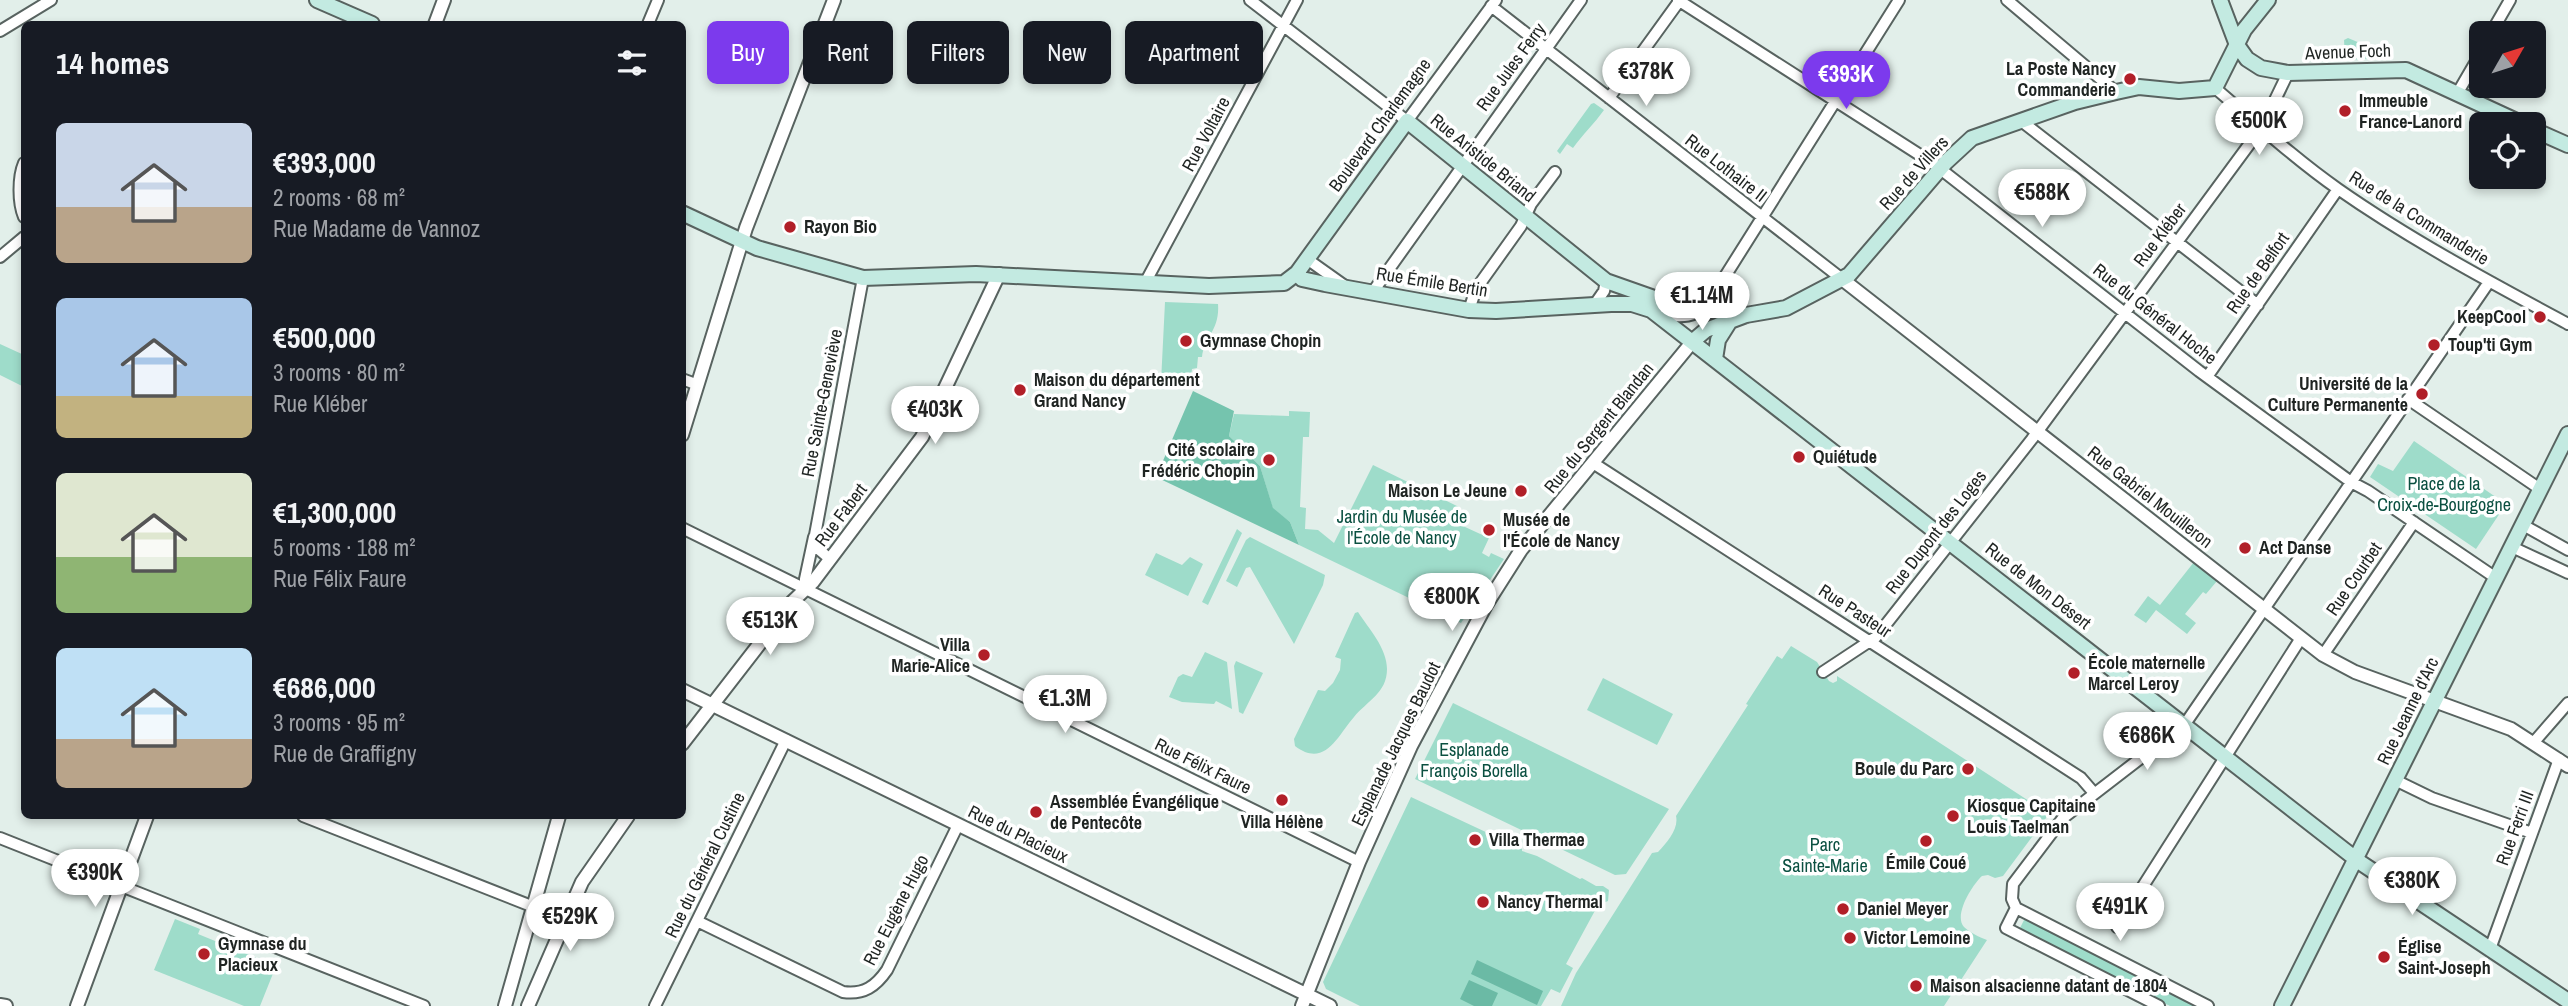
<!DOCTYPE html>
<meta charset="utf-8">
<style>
body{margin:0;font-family:"Archivo Narrow",sans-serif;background:#20242c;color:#f1f3f6;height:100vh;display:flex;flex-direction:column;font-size:26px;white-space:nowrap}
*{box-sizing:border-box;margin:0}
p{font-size:23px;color:#9ea1a6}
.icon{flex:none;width:38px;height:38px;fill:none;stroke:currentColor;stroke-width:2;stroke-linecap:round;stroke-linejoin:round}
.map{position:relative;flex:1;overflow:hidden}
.drawer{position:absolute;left:21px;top:21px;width:665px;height:798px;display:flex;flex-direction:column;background:#171b24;border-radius:10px;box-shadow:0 4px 10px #0003}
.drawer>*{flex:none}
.guide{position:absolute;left:707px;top:21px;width:665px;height:63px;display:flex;gap:14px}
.needle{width:46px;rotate:51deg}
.fabs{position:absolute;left:2469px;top:21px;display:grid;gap:14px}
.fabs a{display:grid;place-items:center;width:77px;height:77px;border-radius:10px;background:#171b24;box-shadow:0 4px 10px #0003;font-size:35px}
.price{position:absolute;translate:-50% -60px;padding:0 16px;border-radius:24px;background:#fff;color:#222;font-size:23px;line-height:46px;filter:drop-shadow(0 2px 4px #0008)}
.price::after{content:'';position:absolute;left:50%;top:42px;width:21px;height:16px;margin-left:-10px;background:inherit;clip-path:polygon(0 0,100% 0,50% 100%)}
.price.selected{background:#7c3aed;color:#fff}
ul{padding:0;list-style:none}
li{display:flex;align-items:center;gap:21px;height:175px;padding:0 35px}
li span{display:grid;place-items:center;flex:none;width:196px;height:140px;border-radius:10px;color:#555}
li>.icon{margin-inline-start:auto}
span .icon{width:84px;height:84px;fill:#fffc;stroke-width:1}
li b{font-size:30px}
h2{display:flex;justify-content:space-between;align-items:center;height:84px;padding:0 35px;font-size:30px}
.tag{padding:0 24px;border-radius:10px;background:#171b24;box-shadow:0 4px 10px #0003;font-size:24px;line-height:63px}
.tag.selected{background:#7c3aed;color:#fff}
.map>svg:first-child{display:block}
.green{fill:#9edcca}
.forest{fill:#75c4ae}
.water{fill:#6bbaa5}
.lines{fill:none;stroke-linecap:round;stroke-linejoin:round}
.minor-casing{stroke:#586360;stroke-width:14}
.tertiary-casing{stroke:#586360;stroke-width:16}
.secondary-casing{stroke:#586360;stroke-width:18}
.minor{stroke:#fff;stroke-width:10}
.tertiary{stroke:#fff;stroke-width:12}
.secondary{stroke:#c3eae1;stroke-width:14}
.poi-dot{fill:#b11f28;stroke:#fff;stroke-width:2.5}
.labels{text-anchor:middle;stroke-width:7;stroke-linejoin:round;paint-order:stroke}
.street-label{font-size:18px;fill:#1f2422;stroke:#fff}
.poi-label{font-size:18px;font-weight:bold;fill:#1f2422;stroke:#fff;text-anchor:start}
.park-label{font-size:18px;fill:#0b5041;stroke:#fff}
</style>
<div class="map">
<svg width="2568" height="1006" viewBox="0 0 2568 1006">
<rect width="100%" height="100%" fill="#e2efea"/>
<path class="green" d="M2348,38L2386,54V58L2345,60L2344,40Z
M1594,103L1604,110C1594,124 1583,134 1573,148L1567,144L1560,154L1557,151L1591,104Z
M1165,302L1218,304C1220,330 1204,337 1202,357H1198L1197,368L1192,369L1190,383L1161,382Z
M0,344L24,355V387L0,375Z
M1289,411L1310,412L1309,437H1303L1300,507L1306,508L1305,529L1318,530L1334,543L1373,465L1459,507L1458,510L1463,512L1462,515L1456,513L1452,521L1489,538L1482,553L1489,557L1491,553L1504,559L1461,623L1299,545L1290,522L1273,509L1260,466L1229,436L1234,414L1289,416Z
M2414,441L2506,504L2476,549L2370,477L2378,464L2393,471Z
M1237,529L1242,533L1208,605L1202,602Z
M1250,537L1325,575L1323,585L1294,644L1250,567L1246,568L1237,587L1226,581L1246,540Z
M1156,553L1182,565L1190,557L1203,564L1188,596L1145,575Z
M2194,562L2217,581L2206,594L2203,592L2185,614L2196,623L2187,634L2156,610L2146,623L2134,615L2148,596L2160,605Z
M1358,612C1369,629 1387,648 1387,669C1387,693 1367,701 1354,717C1338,735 1325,769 1295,746L1294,739L1318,690L1325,691L1333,683L1340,670L1341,659L1335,657L1355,613Z
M1791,646L1817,662L1829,681L1833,683L1837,681V676L2049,814L2003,876L1995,878L1988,875L1982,876C1973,884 1953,915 1964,927C1969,932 1979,937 1987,940L1944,1006H1561L1576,973L1652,853L1658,852C1667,842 1679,829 1676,816L1748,705L1746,704L1777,656L1782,659Z
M1205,652L1227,662L1232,709L1216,701L1214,704L1182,702L1169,697L1178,677L1183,674L1192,677Z
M1236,661L1263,673L1243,714L1239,712L1234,666Z
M1603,678L1673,714L1657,745L1587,710Z
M1453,703L1669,809L1626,874L1615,875L1415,779Z
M1411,797L1522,849V851L1537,856L1580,879L1582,878L1596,886H1603L1609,890L1608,901L1598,905L1566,964L1573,968L1560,993L1551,989L1541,1006H1360L1326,989L1323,982Z
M2025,918L2200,1006H2170L2019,930Z
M175,919L200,929L198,934L276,966L260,1006H244L154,970Z"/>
<path class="forest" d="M1193,391L1234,411L1229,436L1260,466L1273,508L1290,522L1299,545L1156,477Z"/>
<path class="water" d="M1477,960L1543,991L1537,1005L1471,974Z
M1469,980L1498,993L1492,1006H1474L1460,999Z"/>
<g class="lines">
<g class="minor-casing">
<path id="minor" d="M1250,0L1407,121L1496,0
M1678,0L1934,164L2199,371L2351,482L2368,491L2496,578
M2007,0L2116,92
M1491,6L1842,279
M648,24L658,0
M0,31L51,0
M2491,33L2510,0
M2215,88C2255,122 2295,159 2338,189C2411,240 2490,282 2568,324
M2457,94L2482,51
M1609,98L1680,0
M2020,120L2258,305
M24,163C18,177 18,203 24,217
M0,257L24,237
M1307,259L1345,286
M1145,283L1297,0
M1372,293L1581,0
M1595,304L1604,291L1606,281
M1469,310L1476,289L1521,226L1531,204L1555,172
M1659,315C1678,316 1692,320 1707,305L1899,0
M2207,377L2338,189
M682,379L698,385
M2408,399L2540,489
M1593,463L2081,778L2094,793
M2523,525L2568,550
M682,528L1359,862
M2512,547L2568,573
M830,559L817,548L815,535L863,278
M805,590V579L814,537
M2323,655L2414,522
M1823,672L1876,637L2032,439L2262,127L2288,73
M2534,742L2568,703
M2395,780L2432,798L2532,833
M303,816L567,920
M0,838L424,1006
M2016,908L2012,899L2013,884L2063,818L2185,724L2489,282
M2016,908L2208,1006
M2016,908L2006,928L2159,1006
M697,921L843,992C864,995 876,986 887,970L958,825
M2117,927L2301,638
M2490,949L2559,759
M655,1006L786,740"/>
</g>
<g class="tertiary-casing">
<path id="tertiary" d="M435,24L444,0
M1842,279L2323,655L2355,672L2511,729L2568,766
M682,435L746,228L834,0
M682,690L1330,1006
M682,744L792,602L813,582L922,437L999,274
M0,1005L6,1006
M77,1006L147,816
M505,1006L559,816
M528,1006L582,882L628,816
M1302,1006L1359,862L1411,746L1486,605L1521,550L1693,341"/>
</g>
<g class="secondary-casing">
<path id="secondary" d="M317,0L372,24
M2220,0L2237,45L2247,59L2261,68L2288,73L2406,70L2523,124
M2534,130L2568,145
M682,213L757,248L863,278L976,274L1209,286L1284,283L1297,273L1407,121L1606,281L1677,306L1746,315
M1297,273L1302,279L1325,284L1469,310L1496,311L1611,304H1632L1651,310L2361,863L2568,1001
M1693,341L1706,330L1746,315L1786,308L1849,275L1946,162L1972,138L2075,102L2116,92L2139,87L2179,91L2215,88L2244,30L2268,0
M1715,359L1718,340L1730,321
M2282,1006L2568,434"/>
</g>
<use href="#minor" class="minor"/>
<use href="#tertiary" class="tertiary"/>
<use href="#secondary" class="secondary"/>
</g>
<g class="poi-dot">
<circle cx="2130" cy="79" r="7"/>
<circle cx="2345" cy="111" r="7"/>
<circle cx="790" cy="227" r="7"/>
<circle cx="2540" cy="317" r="7"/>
<circle cx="1186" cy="341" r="7"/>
<circle cx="2434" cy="345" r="7"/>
<circle cx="1020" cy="390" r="7"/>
<circle cx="2422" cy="394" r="7"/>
<circle cx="1799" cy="457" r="7"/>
<circle cx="1269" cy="460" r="7"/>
<circle cx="1521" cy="491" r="7"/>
<circle cx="1489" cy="530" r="7"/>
<circle cx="2245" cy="548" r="7"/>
<circle cx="984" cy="655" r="7"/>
<circle cx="2074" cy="673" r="7"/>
<circle cx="1968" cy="769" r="7"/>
<circle cx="1282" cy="800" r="7"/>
<circle cx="1036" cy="812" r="7"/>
<circle cx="1953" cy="816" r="7"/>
<circle cx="1475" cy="840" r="7"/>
<circle cx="1926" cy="841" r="7"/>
<circle cx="1483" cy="902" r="7"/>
<circle cx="1843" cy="909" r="7"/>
<circle cx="1850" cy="938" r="7"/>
<circle cx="204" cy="954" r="7"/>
<circle cx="2384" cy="957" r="7"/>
<circle cx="1916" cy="986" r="7"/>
</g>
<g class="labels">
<g class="street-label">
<text transform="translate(2348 52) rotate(-2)" y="6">Avenue Foch</text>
<text transform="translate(1511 67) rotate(-54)" y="6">Rue Jules Ferry</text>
<text transform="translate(1380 125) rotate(-54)" y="6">Boulevard Charlemagne</text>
<text transform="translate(1206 134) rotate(-62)" y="6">Rue Voltaire</text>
<text transform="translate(1483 158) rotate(39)" y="6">Rue Aristide Briand</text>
<text transform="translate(1726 168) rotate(38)" y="6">Rue Lothaire II</text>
<text transform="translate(1914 173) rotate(-48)" y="6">Rue de Villers</text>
<text transform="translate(2419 218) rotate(32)" y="6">Rue de la Commanderie</text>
<text transform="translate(2160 235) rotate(-53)" y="6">Rue Kléber</text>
<text transform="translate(2258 273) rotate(-55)" y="6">Rue de Belfort</text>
<text transform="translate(1432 282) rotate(9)" y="6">Rue Émile Bertin</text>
<text transform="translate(2155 314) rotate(38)" y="6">Rue du Général Hoche</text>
<text transform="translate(822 403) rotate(-79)" y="6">Rue Sainte-Geneviève</text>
<text transform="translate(1599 428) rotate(-51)" y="6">Rue du Sergent Blandan</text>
<text transform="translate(2150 497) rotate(38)" y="6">Rue Gabriel Mouilleron</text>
<text transform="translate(841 515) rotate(-53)" y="6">Rue Fabert</text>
<text transform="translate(1936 532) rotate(-52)" y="6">Rue Dupont des Loges</text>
<text transform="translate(2354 579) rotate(-56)" y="6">Rue Courbet</text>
<text transform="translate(2038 586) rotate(38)" y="6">Rue de Mon Désert</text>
<text transform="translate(1855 611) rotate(33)" y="6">Rue Pasteur</text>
<text transform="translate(2408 711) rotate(-64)" y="6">Rue Jeanne d'Arc</text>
<text transform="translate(1396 744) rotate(-64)" y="6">Esplanade Jacques Baudot</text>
<text transform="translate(1203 766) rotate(26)" y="6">Rue Félix Faure</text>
<text transform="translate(2515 828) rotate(-70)" y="6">Rue Ferri III</text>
<text transform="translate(1018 834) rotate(26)" y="6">Rue du Placieux</text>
<text transform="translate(705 865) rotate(-64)" y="6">Rue du Général Custine</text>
<text transform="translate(896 910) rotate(-63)" y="6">Rue Eugène Hugo</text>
</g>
<g class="poi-label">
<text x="2116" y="75" text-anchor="end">La Poste Nancy<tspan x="2116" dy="21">Commanderie</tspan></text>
<text x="2359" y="107">Immeuble<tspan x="2359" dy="21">France-Lanord</tspan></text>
<text x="804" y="233">Rayon Bio</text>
<text x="2526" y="323" text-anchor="end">KeepCool</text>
<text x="1200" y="347">Gymnase Chopin</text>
<text x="2448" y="351">Toup'ti Gym</text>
<text x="1034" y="386">Maison du département<tspan x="1034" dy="21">Grand Nancy</tspan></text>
<text x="2408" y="390" text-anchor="end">Université de la<tspan x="2408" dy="21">Culture Permanente</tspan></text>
<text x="1255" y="456" text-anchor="end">Cité scolaire<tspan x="1255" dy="21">Frédéric Chopin</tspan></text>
<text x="1813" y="463">Quiétude</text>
<text x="1507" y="497" text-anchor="end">Maison Le Jeune</text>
<text x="1503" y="526">Musée de<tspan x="1503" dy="21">l'École de Nancy</tspan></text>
<text x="2259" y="554">Act Danse</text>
<text x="970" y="651" text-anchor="end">Villa<tspan x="970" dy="21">Marie-Alice</tspan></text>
<text x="2088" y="669">École maternelle<tspan x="2088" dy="21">Marcel Leroy</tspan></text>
<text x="1954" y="775" text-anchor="end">Boule du Parc</text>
<text x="1050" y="808">Assemblée Évangélique<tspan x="1050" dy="21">de Pentecôte</tspan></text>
<text x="1967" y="812">Kiosque Capitaine<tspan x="1967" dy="21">Louis Taelman</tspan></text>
<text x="1282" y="828" text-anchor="middle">Villa Hélène</text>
<text x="1489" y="846">Villa Thermae</text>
<text x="1926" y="869" text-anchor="middle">Émile Coué</text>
<text x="1497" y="908">Nancy Thermal</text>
<text x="1857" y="915">Daniel Meyer</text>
<text x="1864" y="944">Victor Lemoine</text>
<text x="218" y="950">Gymnase du<tspan x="218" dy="21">Placieux</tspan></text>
<text x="2398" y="953">Église<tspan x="2398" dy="21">Saint-Joseph</tspan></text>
<text x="1930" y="992">Maison alsacienne datant de 1804</text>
</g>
<g class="park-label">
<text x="2444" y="490">Place de la<tspan x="2444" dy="21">Croix-de-Bourgogne</tspan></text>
<text x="1402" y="523">Jardin du Musée de<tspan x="1402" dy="21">l'École de Nancy</tspan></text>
<text x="1474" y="756">Esplanade<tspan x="1474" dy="21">François Borella</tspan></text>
<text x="1825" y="851">Parc<tspan x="1825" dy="21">Sainte-Marie</tspan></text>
</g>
</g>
</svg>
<div class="fabs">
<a><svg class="needle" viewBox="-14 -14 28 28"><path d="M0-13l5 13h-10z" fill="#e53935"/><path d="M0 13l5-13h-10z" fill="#9ea1a6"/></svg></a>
<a><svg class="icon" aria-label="locate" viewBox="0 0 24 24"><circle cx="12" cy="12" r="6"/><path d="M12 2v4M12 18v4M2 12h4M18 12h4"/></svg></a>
</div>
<b class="price" style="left:1646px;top:108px">€378K</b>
<b class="price selected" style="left:1846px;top:111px">€393K</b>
<b class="price" style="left:2259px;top:157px">€500K</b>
<b class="price" style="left:2042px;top:229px">€588K</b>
<b class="price" style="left:1702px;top:332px">€1.14M</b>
<b class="price" style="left:935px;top:446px">€403K</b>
<b class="price" style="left:1452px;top:633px">€800K</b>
<b class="price" style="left:770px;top:657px">€513K</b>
<b class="price" style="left:1065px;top:735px">€1.3M</b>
<b class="price" style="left:2147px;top:772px">€686K</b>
<b class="price" style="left:95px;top:909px">€390K</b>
<b class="price" style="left:2412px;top:917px">€380K</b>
<b class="price" style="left:2120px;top:943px">€491K</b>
<b class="price" style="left:570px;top:953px">€529K</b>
<div class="guide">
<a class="tag selected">Buy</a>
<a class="tag">Rent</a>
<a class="tag">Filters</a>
<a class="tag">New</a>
<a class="tag">Apartment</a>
</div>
<section class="drawer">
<h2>14 homes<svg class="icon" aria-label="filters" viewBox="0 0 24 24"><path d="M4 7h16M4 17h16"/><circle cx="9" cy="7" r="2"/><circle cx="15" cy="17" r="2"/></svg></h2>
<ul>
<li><span style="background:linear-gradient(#c9d6e8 60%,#b9a48a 0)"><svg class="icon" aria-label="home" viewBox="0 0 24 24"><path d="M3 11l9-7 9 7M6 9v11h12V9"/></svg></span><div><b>€393,000</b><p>2 rooms · 68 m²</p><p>Rue Madame de Vannoz</p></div></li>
<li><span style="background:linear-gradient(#a9c7e8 70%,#c2b280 0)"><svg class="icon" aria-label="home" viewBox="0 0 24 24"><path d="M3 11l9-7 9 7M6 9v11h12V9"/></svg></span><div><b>€500,000</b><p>3 rooms · 80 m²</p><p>Rue Kléber</p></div></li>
<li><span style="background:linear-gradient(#dfe7d0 60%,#8fb573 0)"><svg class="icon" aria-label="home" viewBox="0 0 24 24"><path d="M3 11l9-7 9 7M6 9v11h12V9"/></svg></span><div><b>€1,300,000</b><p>5 rooms · 188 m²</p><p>Rue Félix Faure</p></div></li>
<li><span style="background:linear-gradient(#bfe0f5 65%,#b9a48a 0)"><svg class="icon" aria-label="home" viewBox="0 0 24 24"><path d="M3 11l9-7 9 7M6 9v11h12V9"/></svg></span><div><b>€686,000</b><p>3 rooms · 95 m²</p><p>Rue de Graffigny</p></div></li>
</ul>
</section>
</div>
